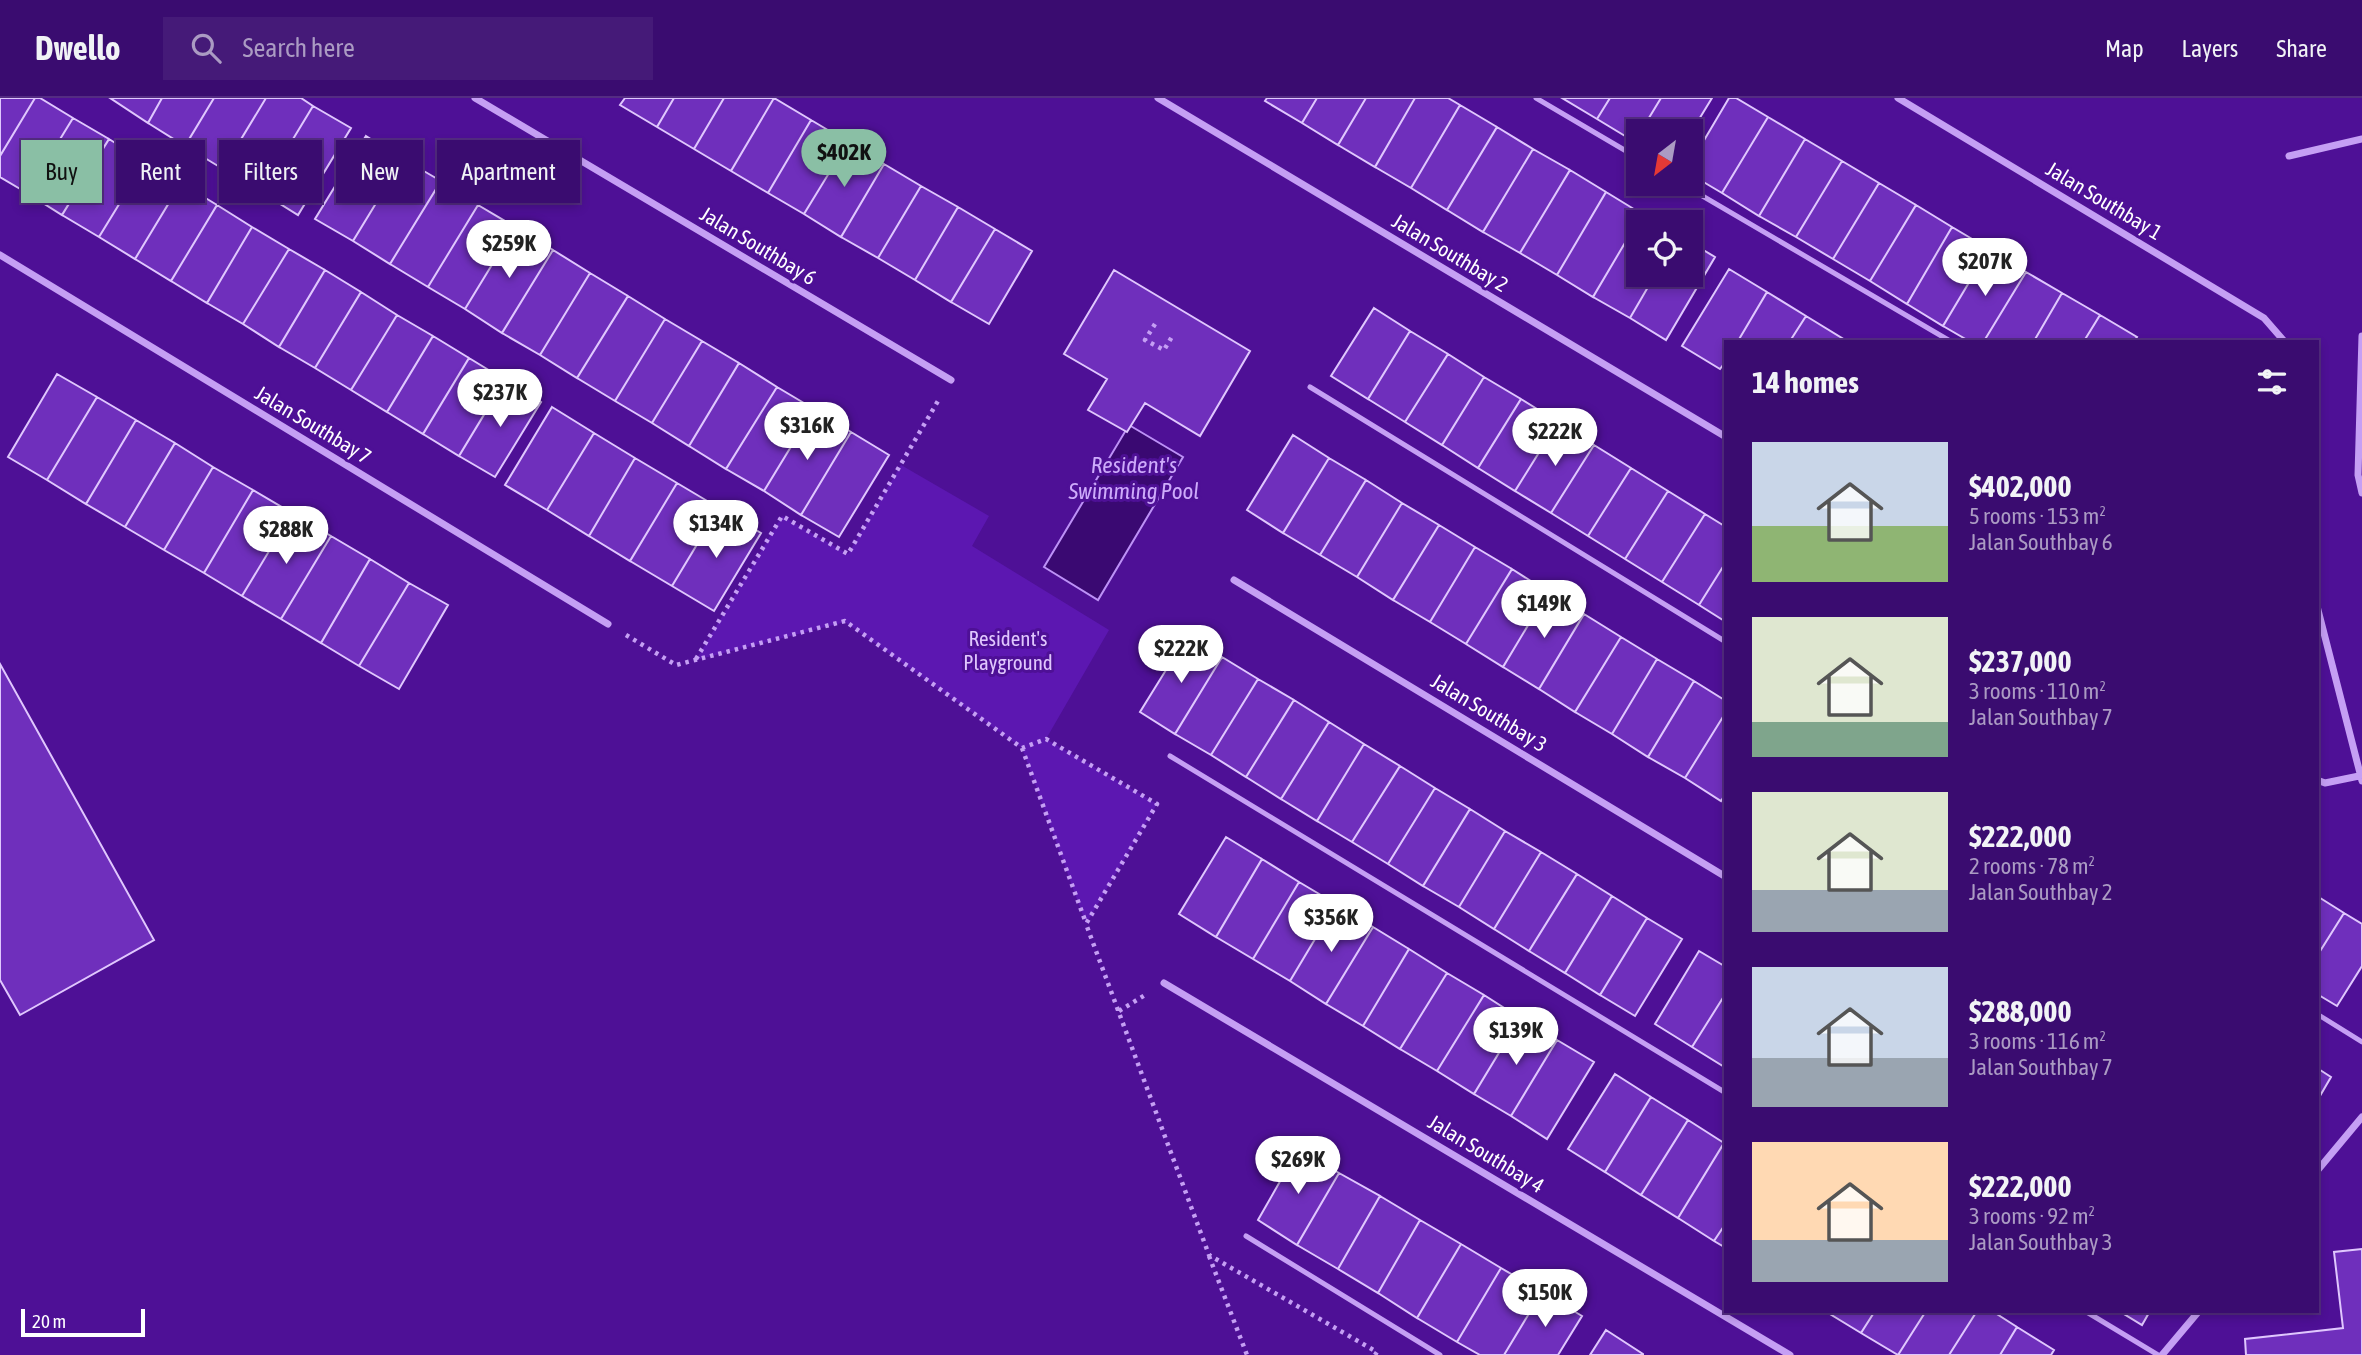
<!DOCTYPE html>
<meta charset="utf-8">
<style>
body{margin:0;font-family:"Asap Condensed",sans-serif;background:#451a78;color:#f1f3f6;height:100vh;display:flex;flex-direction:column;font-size:26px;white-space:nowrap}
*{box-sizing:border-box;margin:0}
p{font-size:23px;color:#ab9bc3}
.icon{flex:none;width:38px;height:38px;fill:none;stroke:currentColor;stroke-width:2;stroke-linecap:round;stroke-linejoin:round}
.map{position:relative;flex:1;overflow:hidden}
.side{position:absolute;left:1724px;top:242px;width:595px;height:973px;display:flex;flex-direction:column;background:#3a0c70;border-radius:0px;box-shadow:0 4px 10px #0003,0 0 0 2px #542c83}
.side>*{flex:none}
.top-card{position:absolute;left:21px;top:42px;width:665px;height:63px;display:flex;gap:14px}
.needle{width:46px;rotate:211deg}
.buttons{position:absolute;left:1626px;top:21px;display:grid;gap:14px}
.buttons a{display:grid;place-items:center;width:77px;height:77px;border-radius:0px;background:#3a0c70;box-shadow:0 4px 10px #0003,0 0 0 2px #542c83;font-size:35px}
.scale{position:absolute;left:21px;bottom:18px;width:124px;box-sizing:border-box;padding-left:7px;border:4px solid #fff;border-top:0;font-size:19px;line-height:24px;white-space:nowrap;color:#fff;-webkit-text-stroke:5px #4e1096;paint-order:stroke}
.price{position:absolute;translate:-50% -60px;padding:0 16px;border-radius:24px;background:#fff;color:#222;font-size:23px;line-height:46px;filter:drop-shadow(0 2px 4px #0008)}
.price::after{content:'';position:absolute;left:50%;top:42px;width:21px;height:16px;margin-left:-10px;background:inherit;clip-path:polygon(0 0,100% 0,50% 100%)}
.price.current{background:#8abfa5;color:#111}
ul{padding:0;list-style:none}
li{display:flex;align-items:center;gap:21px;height:175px;padding:0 28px}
li span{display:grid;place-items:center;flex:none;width:196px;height:140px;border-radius:0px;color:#555}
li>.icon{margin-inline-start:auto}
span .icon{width:84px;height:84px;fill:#fffc;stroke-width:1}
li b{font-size:30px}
h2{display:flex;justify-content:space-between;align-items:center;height:84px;padding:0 28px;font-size:30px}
.chip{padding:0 24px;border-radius:0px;background:#3a0c70;box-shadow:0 4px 10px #0003,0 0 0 2px #542c83;font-size:24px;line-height:63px}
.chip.current{background:#8abfa5;color:#111}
header{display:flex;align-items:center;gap:42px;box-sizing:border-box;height:98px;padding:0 35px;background:#3a0c70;border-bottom:2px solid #542c83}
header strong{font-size:33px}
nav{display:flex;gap:38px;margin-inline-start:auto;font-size:24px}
.search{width:490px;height:63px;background:#451a78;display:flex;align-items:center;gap:18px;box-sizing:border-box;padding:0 24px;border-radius:0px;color:#ab9bc3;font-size:26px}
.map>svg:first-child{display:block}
.green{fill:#5c17b1}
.water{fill:#3a0972;stroke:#bd91f7;stroke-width:2}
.building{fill:#6f2fbc;stroke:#e0c7fe;stroke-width:2}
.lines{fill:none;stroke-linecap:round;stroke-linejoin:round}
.path{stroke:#c59ff4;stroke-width:4.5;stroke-dasharray:3.5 5;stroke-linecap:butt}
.lane{stroke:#c59ff4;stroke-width:5}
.street{stroke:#c59ff4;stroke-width:7}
.labels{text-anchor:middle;stroke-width:6;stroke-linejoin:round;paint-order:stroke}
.street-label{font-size:21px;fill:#fff;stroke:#4e1096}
.park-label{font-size:21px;fill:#e0c7fe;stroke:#4e1096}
.water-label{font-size:23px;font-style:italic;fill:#ceabfb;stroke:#4e1096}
</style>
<header>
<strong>Dwello</strong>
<div class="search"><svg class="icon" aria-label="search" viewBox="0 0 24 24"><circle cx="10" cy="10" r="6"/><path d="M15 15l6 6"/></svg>Search here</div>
<nav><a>Map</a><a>Layers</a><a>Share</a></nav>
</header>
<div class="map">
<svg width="2362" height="1257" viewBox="0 0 2362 1257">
<rect width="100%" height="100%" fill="#4e1096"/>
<path class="green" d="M901,367L989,418L972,448L1109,532L1046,641L1157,706L1086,826L1022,650L845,524L696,562L782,418L848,456Z"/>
<path class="water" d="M1129,327L1183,359L1098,502L1044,469Z"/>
<path class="building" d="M0,0H35L0,58Z
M35,0H40L73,20L27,95L0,79V58Z
M110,0H162L148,25Z
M162,0H214L185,48L148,25Z
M214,0H266L223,71L185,48Z
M266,0H301L313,8L261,94L223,71Z
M625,0H674L657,29L620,7Z
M674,0H724L694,51L657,29Z
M724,0H774L731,73L694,51Z
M774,0L811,22L768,95L731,73Z
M1267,0H1317L1302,25L1265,3Z
M1317,0H1366L1338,47L1302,25Z
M1366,0H1415L1375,69L1338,47Z
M1415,0H1448L1460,7L1411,90L1375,69Z
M1562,0H1610L1597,21Z
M1610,0H1661L1641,33H1638L1635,44L1597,21Z
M1661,0H1712L1690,36V33H1641Z
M1729,0H1736L1768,19L1722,95L1690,76V66Z
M1460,7L1497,29L1447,112L1411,90Z
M313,8L351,30L298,117L261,94Z
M1768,19L1805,41L1759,118L1722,95Z
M73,20L109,41L62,117L27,95Z
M811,22L848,44L804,116L768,95Z
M1497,29L1533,51L1483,134L1447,112Z
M366,38L403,61L353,143L315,121Z
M109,41L145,64L99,139L62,117Z
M1805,41L1842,63L1796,139L1759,118Z
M848,44L884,66L841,139L804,116Z
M1533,51L1570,72L1520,155L1483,134Z
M403,61L441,83L390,166L353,143Z
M1842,63L1879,85L1833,161L1796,139Z
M145,64L181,85L135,161L99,139Z
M884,66L921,88L878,160L841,139Z
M1570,72L1606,94L1557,177L1520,155Z
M441,83L478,107L428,189L390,166Z
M181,85L217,107L171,183L135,161Z
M1879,85L1916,107L1870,183L1833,161Z
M921,88L958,109L915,182L878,160Z
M1606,94L1642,116L1593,199L1557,177Z
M217,107L252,129L207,205L171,183Z
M478,107L515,129L465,211L428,189Z
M1916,107L1952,129L1907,206L1870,183Z
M958,109L995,131L951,204L915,182Z
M1642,116L1656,124H1638V177H1655L1630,220L1593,199Z
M252,129L289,151L243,226L207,205Z
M515,129L553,152L502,235L465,211Z
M1952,129L1989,151L1943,228L1907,206Z
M995,131L1032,153L989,226L951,204Z
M1690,144L1715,159L1666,242L1630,220L1655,177H1690Z
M289,151L325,172L279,249L243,226Z
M1989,151L2026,174L1984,243H1969L1943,228Z
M553,152L590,175L540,257L502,235Z
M1729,171L1767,194L1738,243H1726V263L1720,271L1682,248Z
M325,172L361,194L315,270L279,249Z
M1114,172L1250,253L1200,338L1145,305L1127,334L1088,312L1107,281L1064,256Z
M2026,174L2062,195L2034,243H1984Z
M590,175L628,198L577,280L540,257Z
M361,194L397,217L351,292L315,270Z
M1767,194L1806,218L1790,243H1738Z
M2062,195L2100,217L2084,243H2034Z
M628,198L665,221L615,303L577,280Z
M1374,210L1410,233L1368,301L1331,278Z
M397,217L433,238L387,314L351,292Z
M2100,217L2137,239L2134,243H2084Z
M1806,218L1845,242L1843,243H1790Z
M665,221L702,243L652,325L615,303Z
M1410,233L1448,256L1405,324L1368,301Z
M433,238L469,260L423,336L387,314Z
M702,243L739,265L689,348L652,325Z
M1448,256L1484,279L1442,347L1405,324Z
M469,260L505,282L459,358L423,336Z
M739,265L777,289L726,371L689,348Z
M57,276L97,299L47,382L8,359Z
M1484,279L1521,301L1478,370L1442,347Z
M505,282L541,304L495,379L459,358Z
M777,289L814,311L764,393L726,371Z
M97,299L136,322L86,406L47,382Z
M1521,301L1558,324L1515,393L1478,370Z
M552,309L594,335L547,412L505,387Z
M814,311L851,334L801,417L764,393Z
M136,322L175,345L125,429L86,406Z
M1558,324L1594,347L1551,415L1515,393Z
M851,334L889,357L839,439L801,417Z
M594,335L635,360L589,438L547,412Z
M1293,337L1329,360L1283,435L1247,412Z
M175,345L213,369L164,452L125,429Z
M1594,347L1631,370L1588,438L1551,415Z
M635,360L677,385L630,463L589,438Z
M1329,360L1366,382L1320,457L1283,435Z
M213,369L253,392L204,475L164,452Z
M1631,370L1668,393L1625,461L1588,438Z
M1366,382L1402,405L1357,479L1320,457Z
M677,385L719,410L672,488L630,463Z
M253,392L292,415L242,498L204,475Z
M1668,393L1705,416L1662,484L1625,461Z
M1402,405L1439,427L1393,502L1357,479Z
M719,410L761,435L714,513L672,488Z
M292,415L331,438L281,521L242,498Z
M1705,416L1726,429V464L1699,507L1662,484Z
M1439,427L1475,449L1430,524L1393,502Z
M331,438L370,461L321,545L281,521Z
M1475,449L1512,471L1466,546L1430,524Z
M370,461L409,485L359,568L321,545Z
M1726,464V524L1699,507Z
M1512,471L1548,494L1503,569L1466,546Z
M409,485L448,507L399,591L359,568Z
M1548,494L1584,516L1539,591L1503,569Z
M1584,516L1621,539L1575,614L1539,591Z
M1187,538L1222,559L1175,636L1140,614Z
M1621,539L1657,561L1612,636L1575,614Z
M1222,559L1258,581L1211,657L1175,636Z
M1657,561L1694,583L1648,659L1612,636Z
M0,566L154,842L20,917L0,882Z
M1258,581L1294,602L1246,679L1211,657Z
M1694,583L1726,603V614L1685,680L1648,659Z
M1294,602L1329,624L1281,701L1246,679Z
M1726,614V695L1721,703L1685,680Z
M1329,624L1364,646L1317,723L1281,701Z
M1364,646L1400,668L1352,744L1317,723Z
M1400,668L1435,690L1388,766L1352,744Z
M1435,690L1470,711L1423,788L1388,766Z
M1470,711L1505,733L1459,809L1423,788Z
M1505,733L1541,754L1494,831L1459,809Z
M1226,739L1262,761L1216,839L1179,816Z
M1541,754L1577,776L1529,853L1494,831Z
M1262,761L1299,784L1253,861L1216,839Z
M1577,776L1612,798L1565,875L1529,853Z
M1299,784L1336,806L1290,883L1253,861Z
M1612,798L1647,820L1600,897L1565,875Z
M2317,798L2344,815L2317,858Z
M1336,806L1373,829L1326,906L1290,883Z
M2344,815L2362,826V868L2337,908L2317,896V858Z
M1647,820L1682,841L1635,918L1600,897Z
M1373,829L1409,851L1363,928L1326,906Z
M1409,851L1447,875L1400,951L1363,928Z
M1699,853L1726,869V895L1692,949L1655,926Z
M1447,875L1484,897L1437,973L1400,951Z
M1726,895V970L1692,949Z
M1484,897L1520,920L1474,996L1437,973Z
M1520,920L1557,942L1511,1018L1474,996Z
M1557,942L1594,964L1547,1041L1511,1018Z
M2317,970L2331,979L2317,1003Z
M1615,976L1651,999L1605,1074L1568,1051Z
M1651,999L1688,1022L1641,1097L1605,1074Z
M1688,1022L1724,1045L1678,1120L1641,1097Z
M1724,1045L1726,1125L1714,1143L1678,1120Z
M1299,1050L1339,1075L1297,1147L1258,1122Z
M1339,1075L1380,1098L1338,1171L1297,1147Z
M1380,1098L1420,1122L1378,1195L1338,1171Z
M1420,1122L1461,1146L1417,1220L1378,1195Z
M1726,1125V1150L1714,1143Z
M1461,1146L1501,1170L1457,1244L1417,1220Z
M2362,1151V1257H2246L2245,1241L2343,1230L2334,1154Z
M1501,1170L1542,1194L1504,1257H1480L1457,1244Z
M1542,1194L1582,1218L1558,1257H1504Z
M1825,1213H1875L1861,1235Z
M1875,1213H1926L1898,1257L1861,1235Z
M1926,1213H1977L1949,1257H1898Z
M1977,1213H1992L2017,1229L2000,1257H1949Z
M2119,1213H2150L2142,1227Z
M2017,1229L2054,1252L2051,1257H2000Z
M1606,1232L1643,1256V1257H1590Z"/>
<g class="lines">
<path class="path" d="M1155,226L1145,242L1164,252L1173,237
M626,537L676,567L845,523L1022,650L1046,641L1157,706L1086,826L1209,1157L1377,1254L1375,1257
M696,561L782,418L848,456L938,303
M1022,650L1086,825
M1119,913L1145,897
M1209,1158L1247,1257"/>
<path class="lane" d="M1536,0L1638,60
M1682,86L1950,243
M1310,289L1726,544
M1170,658L1726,995
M2317,916L2362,944
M1246,1138L1440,1257
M2085,1213L2158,1257"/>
<path class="street" d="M475,0L951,282
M1158,0L1726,339
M1898,0L2264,220L2284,243
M2289,58L2362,41
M0,157L608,526
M2362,238L2358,377L2362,395
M1234,482L1726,779
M2317,508L2362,683
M2317,682L2325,685L2359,678
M1164,885L1790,1257
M2317,1073L2362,1019
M2162,1257L2199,1213"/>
</g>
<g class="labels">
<g class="street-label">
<text transform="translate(2104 103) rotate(31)" y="7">Jalan Southbay 1</text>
<text transform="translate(758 148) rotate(31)" y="7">Jalan Southbay 6</text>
<text transform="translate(1450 155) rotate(31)" y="7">Jalan Southbay 2</text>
<text transform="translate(313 327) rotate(31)" y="7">Jalan Southbay 7</text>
<text transform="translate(1489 615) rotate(31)" y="7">Jalan Southbay 3</text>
<text transform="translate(1486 1056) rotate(31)" y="7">Jalan Southbay 4</text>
</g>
<g class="park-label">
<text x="1008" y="548">Resident's<tspan x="1008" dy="24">Playground</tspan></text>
</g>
<g class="water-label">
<text x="1134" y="375">Resident's<tspan x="1134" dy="26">Swimming Pool</tspan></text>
</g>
</g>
</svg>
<div class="buttons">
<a><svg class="needle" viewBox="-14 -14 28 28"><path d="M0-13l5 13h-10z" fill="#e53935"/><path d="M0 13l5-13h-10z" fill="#ab9bc3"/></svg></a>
<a><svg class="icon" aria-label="locate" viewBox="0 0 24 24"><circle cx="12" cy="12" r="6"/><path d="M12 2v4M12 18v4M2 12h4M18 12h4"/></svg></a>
</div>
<div class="scale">20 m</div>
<b class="price current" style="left:844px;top:91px">$402K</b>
<b class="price" style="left:509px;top:182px">$259K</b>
<b class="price" style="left:1985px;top:200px">$207K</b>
<b class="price" style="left:500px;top:331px">$237K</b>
<b class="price" style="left:807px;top:364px">$316K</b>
<b class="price" style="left:1555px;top:370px">$222K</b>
<b class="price" style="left:716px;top:462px">$134K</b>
<b class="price" style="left:286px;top:468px">$288K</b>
<b class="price" style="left:1544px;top:542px">$149K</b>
<b class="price" style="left:1181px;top:587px">$222K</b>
<b class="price" style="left:1331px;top:856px">$356K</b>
<b class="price" style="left:1516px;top:969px">$139K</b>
<b class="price" style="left:1298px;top:1098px">$269K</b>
<b class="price" style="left:1545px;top:1231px">$150K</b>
<div class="top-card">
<a class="chip current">Buy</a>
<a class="chip">Rent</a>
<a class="chip">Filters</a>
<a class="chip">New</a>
<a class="chip">Apartment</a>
</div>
<section class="side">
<h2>14 homes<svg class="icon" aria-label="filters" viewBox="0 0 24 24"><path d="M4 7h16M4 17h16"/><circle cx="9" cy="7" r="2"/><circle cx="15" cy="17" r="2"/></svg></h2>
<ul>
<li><span style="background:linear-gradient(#c9d6e8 60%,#8fb573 0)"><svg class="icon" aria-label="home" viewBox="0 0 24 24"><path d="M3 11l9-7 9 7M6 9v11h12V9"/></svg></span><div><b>$402,000</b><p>5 rooms · 153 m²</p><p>Jalan Southbay 6</p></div></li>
<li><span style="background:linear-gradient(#dfe7d0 75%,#7fa58c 0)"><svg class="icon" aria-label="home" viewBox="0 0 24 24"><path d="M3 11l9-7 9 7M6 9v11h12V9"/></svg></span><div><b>$237,000</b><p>3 rooms · 110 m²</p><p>Jalan Southbay 7</p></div></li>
<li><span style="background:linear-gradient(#dfe7d0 70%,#9aa5b1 0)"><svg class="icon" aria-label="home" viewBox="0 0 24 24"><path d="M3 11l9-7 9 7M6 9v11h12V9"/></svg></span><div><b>$222,000</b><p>2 rooms · 78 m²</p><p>Jalan Southbay 2</p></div></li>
<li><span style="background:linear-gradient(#c9d6e8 65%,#9aa5b1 0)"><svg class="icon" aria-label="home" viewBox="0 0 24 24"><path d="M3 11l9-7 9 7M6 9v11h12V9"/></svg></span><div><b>$288,000</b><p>3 rooms · 116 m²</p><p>Jalan Southbay 7</p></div></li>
<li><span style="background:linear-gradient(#ffd9b3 70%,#9aa5b1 0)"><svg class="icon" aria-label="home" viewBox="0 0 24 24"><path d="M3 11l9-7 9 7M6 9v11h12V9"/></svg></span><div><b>$222,000</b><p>3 rooms · 92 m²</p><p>Jalan Southbay 3</p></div></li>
</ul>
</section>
</div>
